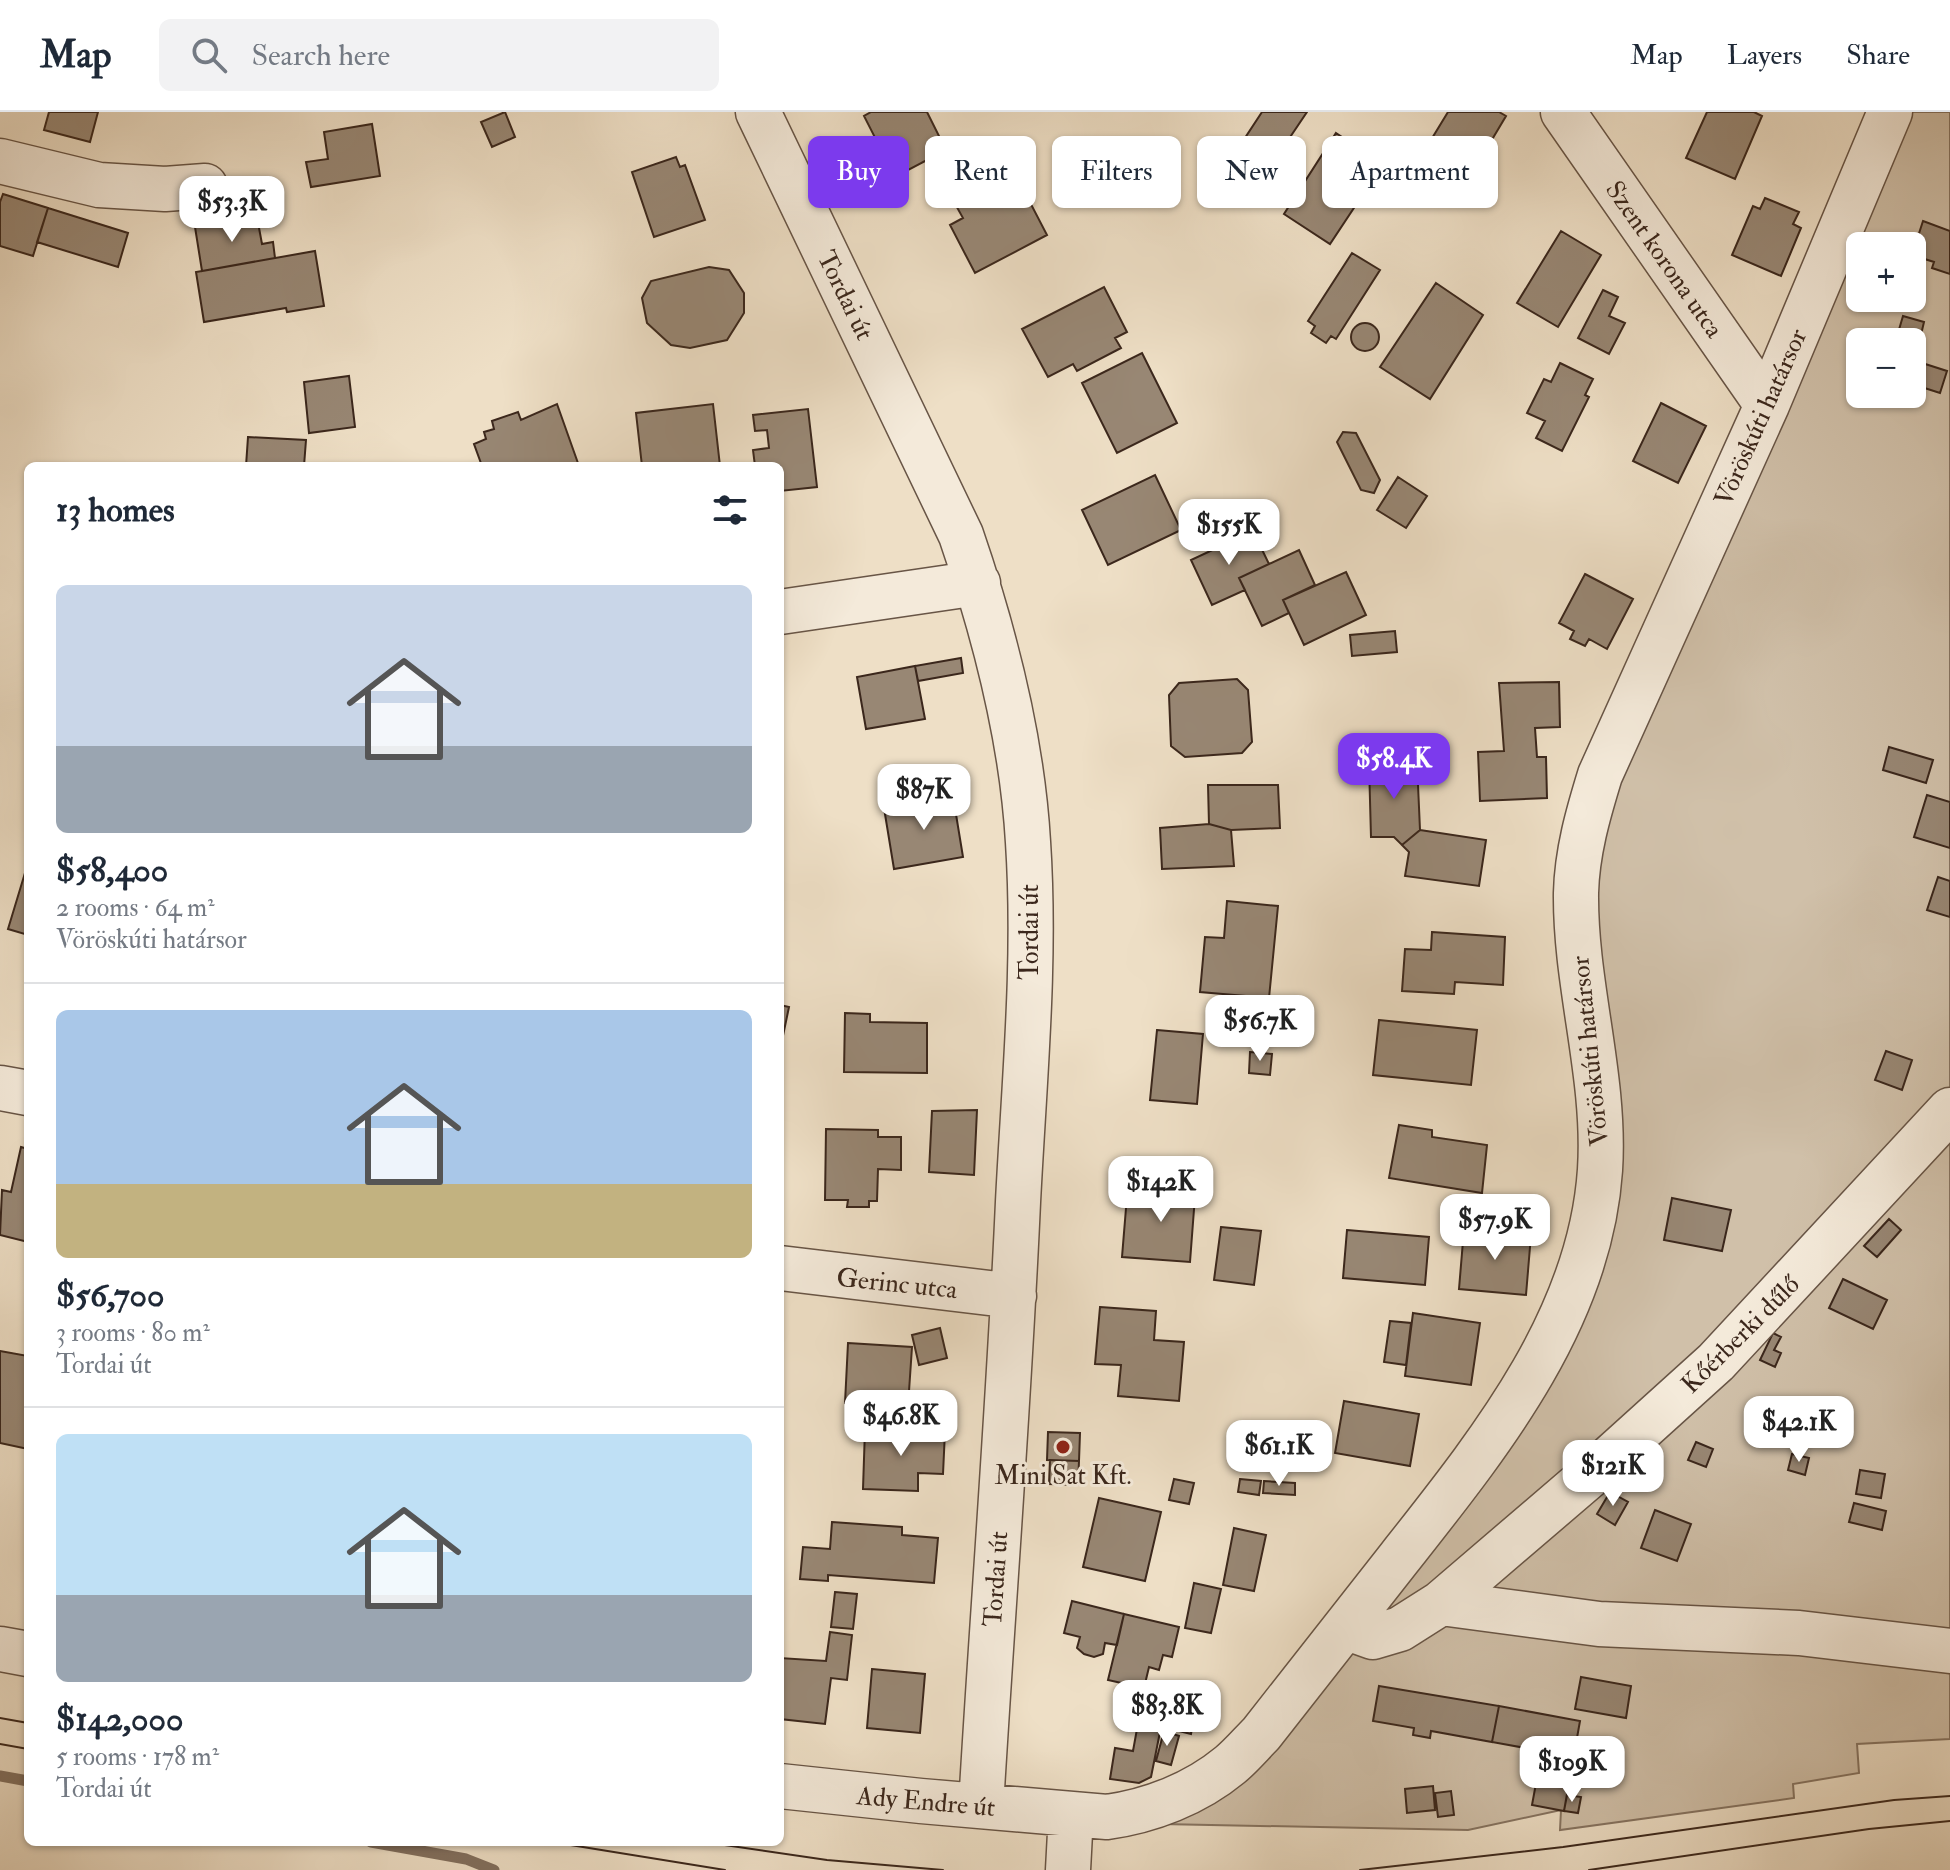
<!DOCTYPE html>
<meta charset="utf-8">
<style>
body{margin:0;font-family:"IM FELL Double Pica",serif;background:#f2f2f3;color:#1f2937;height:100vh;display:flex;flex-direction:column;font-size:30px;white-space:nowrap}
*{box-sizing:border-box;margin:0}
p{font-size:26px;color:#747a83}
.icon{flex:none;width:44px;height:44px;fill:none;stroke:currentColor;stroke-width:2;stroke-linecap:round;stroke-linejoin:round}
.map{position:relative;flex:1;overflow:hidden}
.side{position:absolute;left:24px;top:350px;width:760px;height:1384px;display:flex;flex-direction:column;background:#fff;border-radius:12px;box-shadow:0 2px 6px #0004}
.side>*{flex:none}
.hud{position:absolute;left:808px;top:24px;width:760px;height:72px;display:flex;gap:16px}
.buttons{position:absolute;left:1846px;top:120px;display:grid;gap:16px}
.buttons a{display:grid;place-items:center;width:80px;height:80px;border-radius:12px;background:#fff;box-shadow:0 2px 6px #0004;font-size:40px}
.price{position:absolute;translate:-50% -68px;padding:0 18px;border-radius:16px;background:#fff;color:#222;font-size:26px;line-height:52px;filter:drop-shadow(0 2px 4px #0008)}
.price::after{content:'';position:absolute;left:50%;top:48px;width:24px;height:18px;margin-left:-12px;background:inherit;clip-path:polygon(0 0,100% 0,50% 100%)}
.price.active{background:#7c3aed;color:#fff}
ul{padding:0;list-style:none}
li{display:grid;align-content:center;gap:16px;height:424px;padding:0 32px}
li+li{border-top:2px solid #e0e1e3}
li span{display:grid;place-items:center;height:248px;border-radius:12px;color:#555}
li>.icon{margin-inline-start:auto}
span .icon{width:144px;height:144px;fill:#fffc;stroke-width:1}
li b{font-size:34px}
h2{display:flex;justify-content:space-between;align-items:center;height:96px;padding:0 32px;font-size:34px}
.tag{padding:0 28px;border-radius:12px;background:#fff;box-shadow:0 2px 6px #0004;font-size:28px;line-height:72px}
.tag.active{background:#7c3aed;color:#fff}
header{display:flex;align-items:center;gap:48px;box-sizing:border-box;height:112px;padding:0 40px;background:#fff;border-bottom:2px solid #e0e1e3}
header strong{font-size:38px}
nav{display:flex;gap:44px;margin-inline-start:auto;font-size:28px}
.search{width:560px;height:72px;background:#f2f2f3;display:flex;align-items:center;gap:20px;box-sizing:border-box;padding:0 28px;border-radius:12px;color:#747a83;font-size:30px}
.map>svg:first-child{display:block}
.green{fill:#d0c0a9;stroke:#867462;stroke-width:2;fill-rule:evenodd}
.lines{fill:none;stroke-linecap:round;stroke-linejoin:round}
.stream{stroke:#82705f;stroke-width:11}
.building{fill:#988774;stroke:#3b271c;stroke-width:2}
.minor-casing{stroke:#685546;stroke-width:47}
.minor{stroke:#f4eada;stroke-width:44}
.tram{stroke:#3b271c;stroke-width:2}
.poi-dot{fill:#8f2418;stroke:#f4eada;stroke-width:3}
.labels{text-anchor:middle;stroke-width:6;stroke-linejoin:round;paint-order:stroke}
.street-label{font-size:26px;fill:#3b271c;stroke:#f4eada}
.poi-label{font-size:26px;fill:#3b271c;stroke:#f4eada}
</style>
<header>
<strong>Map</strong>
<div class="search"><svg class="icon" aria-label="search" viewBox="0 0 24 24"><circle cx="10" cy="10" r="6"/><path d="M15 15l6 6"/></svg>Search here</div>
<nav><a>Map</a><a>Layers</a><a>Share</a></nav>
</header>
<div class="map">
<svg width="1950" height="1758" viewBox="0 0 1950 1758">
<rect width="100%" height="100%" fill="#eedfc6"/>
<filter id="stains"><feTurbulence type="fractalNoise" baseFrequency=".0025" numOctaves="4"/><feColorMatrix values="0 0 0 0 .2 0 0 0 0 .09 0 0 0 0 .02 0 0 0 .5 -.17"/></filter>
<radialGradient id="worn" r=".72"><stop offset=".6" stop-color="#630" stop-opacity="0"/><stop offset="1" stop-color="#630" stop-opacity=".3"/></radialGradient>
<path class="green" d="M1879,0H1950V1627L1857,1632L1859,1661L1793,1672L1794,1686L1560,1718L1561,1698L1468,1718L1162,1712L1482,1341L1584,1148L1576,779ZM1860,134H1912V186H1860ZM1860,230H1912V282H1860Z"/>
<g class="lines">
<path class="stream" d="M0,1664L28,1669
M371,1730L466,1747L494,1758"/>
</g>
<path class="building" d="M49,0H98L90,30L44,18Z
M505,0L515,25L492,35L481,10Z
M871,0H927L946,38L895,65L864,4Z
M1262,0H1307L1272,52L1241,32Z
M1448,0H1499L1506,4L1465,73L1420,46Z
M1707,0H1754L1762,4L1735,67L1686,46Z
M372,12L380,64L311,75L306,50L328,47L324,20Z
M1336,21L1383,52L1330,132L1284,102Z
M676,45L680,55L685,53L705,108L654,125L632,60Z
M1009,50L1047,123L975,161L950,113L963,106L949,81Z
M3,82L48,96L33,144L0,134V90Z
M1765,86L1799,100L1793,112L1801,116L1781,164L1732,143L1753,94L1760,97Z
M48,96L128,121L118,155L37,130Z
M257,105L262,132L273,130L275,146L202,159L195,115Z
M1923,109L1950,119V162L1932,156L1934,150L1912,143Z
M1561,119L1601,143L1558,215L1517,191Z
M315,139L324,194L287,200L286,196L204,210L196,160Z
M1352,141L1380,158L1336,227L1331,224L1326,231L1311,221L1315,214L1308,209Z
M709,155L729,158L744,181V201L727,228L690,236L671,233L647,211L642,186L651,169Z
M1436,171L1483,203L1430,287L1380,255Z
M1104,175L1127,220L1115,226L1121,236L1077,259L1073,252L1048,265L1022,217Z
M1603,178L1618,185L1609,204L1625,211L1609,242L1578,226Z
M1903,204L1924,210L1920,227L1898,221Z
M1351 225a14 14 0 1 1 28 0a14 14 0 1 1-28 0Z
M1142,241L1177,311L1117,341L1082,271Z
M1912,247L1919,250L1912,273Z
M1919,250L1947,259L1940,281L1912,272Z
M1560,251L1593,267L1585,283L1589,285L1562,339L1536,326L1545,309L1527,301L1544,267L1551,270Z
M1860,253V275L1854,273Z
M349,264L355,315L309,321L304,270Z
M1882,282H1909L1906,290Z
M1661,291L1706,314L1678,371L1633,349Z
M557,292L579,354H482L474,332L486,327L484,320L494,317L492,309L518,300L521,308Z
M713,292L720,354H642L636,301Z
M808,297L817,375L780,379V354H755L753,338L769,336L767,318L755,319L753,303Z
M1343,320L1356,321L1380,368L1374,381L1361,378L1337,330Z
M248,325L306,328L304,354H246Z
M1155,363L1181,418L1108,453L1082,398Z
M1398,365L1427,384L1406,416L1377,398Z
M1253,419L1269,452L1239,466L1245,478L1212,493L1191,448Z
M1299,438L1315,473L1283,488L1289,501L1262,514L1239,466Z
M1346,460L1366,503L1304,533L1283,488Z
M1585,462L1633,487L1607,537L1589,527L1585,534L1570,527L1574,519L1559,511Z
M1395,519L1397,540L1352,544L1350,523Z
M961,546L963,561L918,569L915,554Z
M915,554L925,607L866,617L857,565Z
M1237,567L1248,578L1252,630L1242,641L1185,645L1171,634L1169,583L1179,571Z
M1559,570L1560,615L1535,616L1537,645H1546L1547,686L1480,689L1478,640L1504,639L1499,571Z
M1889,635L1933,648L1926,671L1883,658Z
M1417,650L1420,718L1402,733L1394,725H1371L1369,652Z
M1208,673H1278L1280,716L1231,718L1209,712Z
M1927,683L1950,690V736L1914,725Z
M953,684L963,745L894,757L884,696Z
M1209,712L1231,718L1234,754L1162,757L1160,716Z
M1420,718L1486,728L1479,774L1405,764L1409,740L1402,733Z
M28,751V823L8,817Z
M1938,765L1950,769V805L1927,798Z
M1227,789L1278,794L1269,886L1200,880L1205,825L1224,826Z
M1432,820L1505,825L1503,873L1455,870L1454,882L1402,879L1405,837L1431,838Z
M780,893L789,895L780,938Z
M845,901L870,902V910L927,911V961L844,960Z
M1379,908L1477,918L1471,973L1373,963Z
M1157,918L1203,922L1197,992L1150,988Z
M1886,939L1912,948L1902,978L1875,968Z
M1250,940L1272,942L1270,963L1249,961Z
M977,998L974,1063L929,1060L932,999Z
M1399,1013L1432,1018V1025L1487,1033L1482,1081L1389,1066Z
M826,1017L878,1018V1025H901V1058L878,1057L877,1089H869V1095H847L848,1088H825Z
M21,1035L28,1037V1130L0,1123L2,1078L11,1080Z
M1159,1068L1196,1071L1190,1150L1122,1145L1127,1084L1158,1086Z
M1672,1086L1731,1098L1722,1139L1664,1128Z
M1889,1107L1901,1118L1877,1145L1864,1134Z
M1221,1115L1261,1119L1254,1173L1214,1168Z
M1464,1117L1531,1123L1526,1183L1459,1177Z
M1347,1118L1429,1125L1425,1173L1343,1166Z
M1843,1167L1887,1188L1873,1217L1829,1196Z
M1100,1195L1156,1199L1154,1228L1184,1230L1179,1289L1118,1284L1121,1253L1095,1252Z
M1413,1201L1480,1211L1471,1273L1405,1264Z
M1390,1209L1411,1211L1406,1253L1384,1250Z
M940,1216L947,1246L919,1253L912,1223Z
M1773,1221L1781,1225L1774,1238L1781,1241L1775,1255L1760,1248Z
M848,1231L912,1235L908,1294L845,1291Z
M0,1239L28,1244V1337L0,1331Z
M1344,1289L1419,1302L1410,1354L1335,1341Z
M865,1317L945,1319L943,1362L918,1361V1379L863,1377Z
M1048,1320L1080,1321L1079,1349L1047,1348Z
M1696,1330L1713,1337L1706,1355L1688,1348Z
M1792,1342L1809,1346L1805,1363L1788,1358Z
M1050,1348L1079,1349L1078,1373L1049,1372Z
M1860,1358L1885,1362L1881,1386L1856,1382Z
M1174,1367L1194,1371L1189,1392L1169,1388Z
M1240,1367L1261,1369L1259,1383L1238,1380Z
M1264,1369L1295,1371V1383L1263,1381Z
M1610,1380L1628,1390L1615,1413L1597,1402Z
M1099,1386L1161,1400L1145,1469L1083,1455Z
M1854,1391L1886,1399L1882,1418L1849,1410Z
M1655,1398L1691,1412L1677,1449L1641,1436Z
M832,1410L902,1415V1423L938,1426L934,1471L828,1463V1469L800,1467L803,1435L830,1437Z
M1234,1416L1266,1423L1254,1479L1223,1473Z
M1194,1471L1221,1477L1211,1521L1185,1516Z
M835,1480L857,1482L853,1517L831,1515Z
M1072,1489L1124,1502L1117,1533L1105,1531L1103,1542L1094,1545L1084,1542L1077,1536L1080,1525L1064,1521Z
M1124,1502L1179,1515L1172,1545L1163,1543L1159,1558L1149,1555L1144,1576L1108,1568Z
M830,1520L852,1523L847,1568L831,1566L825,1612L780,1607V1546L826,1549Z
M872,1557L925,1562L920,1621L867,1616Z
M1581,1565L1631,1574L1626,1606L1575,1597Z
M1379,1574L1499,1594L1492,1630L1431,1619L1430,1626L1413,1623L1414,1616L1373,1609Z
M1499,1594L1580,1609L1564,1699L1532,1693L1542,1639L1492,1630Z
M1139,1606L1162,1610L1151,1665L1139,1671L1110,1667L1115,1636L1133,1639Z
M1173,1607L1193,1611L1191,1622L1171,1617Z
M1164,1619L1179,1624L1171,1653L1156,1649Z
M1433,1674L1435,1698L1407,1701L1405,1677Z
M1451,1679L1454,1703L1438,1705L1435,1681Z
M1567,1683L1581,1685L1578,1701L1564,1699Z"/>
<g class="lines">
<g class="minor-casing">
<path id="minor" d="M758,0L961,423C995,522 1022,626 1028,730C1036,850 1024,971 1018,1090C1009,1292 993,1492 981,1694
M1563,0L1767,293
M0,49L99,73L165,77L205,74
M780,500L978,471
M0,976L28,981
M780,1156L1014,1184
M1441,1491L1602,1353L1716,1250L1950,998
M1345,1515L1373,1525L1400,1517L1441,1491L1599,1512L1799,1521L1950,1539
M0,1537L28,1542
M780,1674L921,1689L1107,1705C1150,1699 1195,1682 1230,1653C1241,1644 1251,1632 1261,1622C1307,1563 1354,1504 1400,1445C1489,1332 1590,1208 1600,1058C1606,965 1575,874 1576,781C1577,740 1588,702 1600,663L1767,293L1890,0
M1068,1758L1071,1702"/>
</g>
<use href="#minor" class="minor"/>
<path class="tram" d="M0,1606L28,1611
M0,1632L28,1637
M552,1730L725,1758
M704,1730L827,1748L943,1758
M1360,1758L1563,1735L1894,1688L1950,1684
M1589,1758L1869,1717L1950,1709"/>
</g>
<circle class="poi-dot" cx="1063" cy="1335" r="8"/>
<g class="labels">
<g class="street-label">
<text transform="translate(1665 147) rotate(55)" y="9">Szent korona utca</text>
<text transform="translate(846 183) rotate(64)" y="9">Tordai út</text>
<text transform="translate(1760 305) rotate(-66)" y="9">Vöröskúti határsor</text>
<text transform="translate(1029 820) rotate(-90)" y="9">Tordai út</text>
<text transform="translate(1589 939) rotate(-96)" y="9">Vöröskúti határsor</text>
<text transform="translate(897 1171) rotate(6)" y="9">Gerinc utca</text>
<text transform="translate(1740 1222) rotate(-45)" y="9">Kőérberki dűlő</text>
<text transform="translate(995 1467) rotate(-86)" y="9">Tordai út</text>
<text transform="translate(926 1689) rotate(5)" y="9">Ady Endre út</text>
</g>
<g class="poi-label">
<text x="1063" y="1372">Mini Sat Kft.</text>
</g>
</g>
<rect width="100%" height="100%" filter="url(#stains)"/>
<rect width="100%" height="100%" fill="url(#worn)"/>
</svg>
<div class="buttons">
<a>+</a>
<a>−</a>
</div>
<b class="price" style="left:232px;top:132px">$53.3K</b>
<b class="price" style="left:1229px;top:455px">$155K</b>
<b class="price active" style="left:1394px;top:689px">$58.4K</b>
<b class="price" style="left:924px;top:720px">$87K</b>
<b class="price" style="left:1260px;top:951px">$56.7K</b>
<b class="price" style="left:1161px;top:1112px">$142K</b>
<b class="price" style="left:1495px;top:1150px">$57.9K</b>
<b class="price" style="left:901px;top:1346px">$46.8K</b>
<b class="price" style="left:1799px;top:1352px">$42.1K</b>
<b class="price" style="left:1279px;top:1376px">$61.1K</b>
<b class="price" style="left:1613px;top:1396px">$121K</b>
<b class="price" style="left:1167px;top:1636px">$83.8K</b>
<b class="price" style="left:1572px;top:1692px">$109K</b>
<div class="hud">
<a class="tag active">Buy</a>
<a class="tag">Rent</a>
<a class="tag">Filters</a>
<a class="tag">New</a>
<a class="tag">Apartment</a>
</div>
<section class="side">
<h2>13 homes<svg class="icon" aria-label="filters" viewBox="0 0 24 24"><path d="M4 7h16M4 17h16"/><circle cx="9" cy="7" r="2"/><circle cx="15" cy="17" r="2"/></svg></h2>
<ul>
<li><span style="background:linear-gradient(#c9d6e8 65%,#9aa5b1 0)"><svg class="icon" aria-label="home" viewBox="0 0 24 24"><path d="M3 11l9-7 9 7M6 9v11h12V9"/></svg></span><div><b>$58,400</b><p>2 rooms · 64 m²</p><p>Vöröskúti határsor</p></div></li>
<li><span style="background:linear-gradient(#a9c7e8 70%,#c2b280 0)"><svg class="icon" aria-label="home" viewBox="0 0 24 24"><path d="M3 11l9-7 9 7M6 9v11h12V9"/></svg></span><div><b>$56,700</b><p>3 rooms · 80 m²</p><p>Tordai út</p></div></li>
<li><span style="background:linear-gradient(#bfe0f5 65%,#9aa5b1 0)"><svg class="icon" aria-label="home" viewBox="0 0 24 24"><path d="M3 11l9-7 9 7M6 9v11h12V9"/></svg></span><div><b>$142,000</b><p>5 rooms · 178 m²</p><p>Tordai út</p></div></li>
</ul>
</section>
</div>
